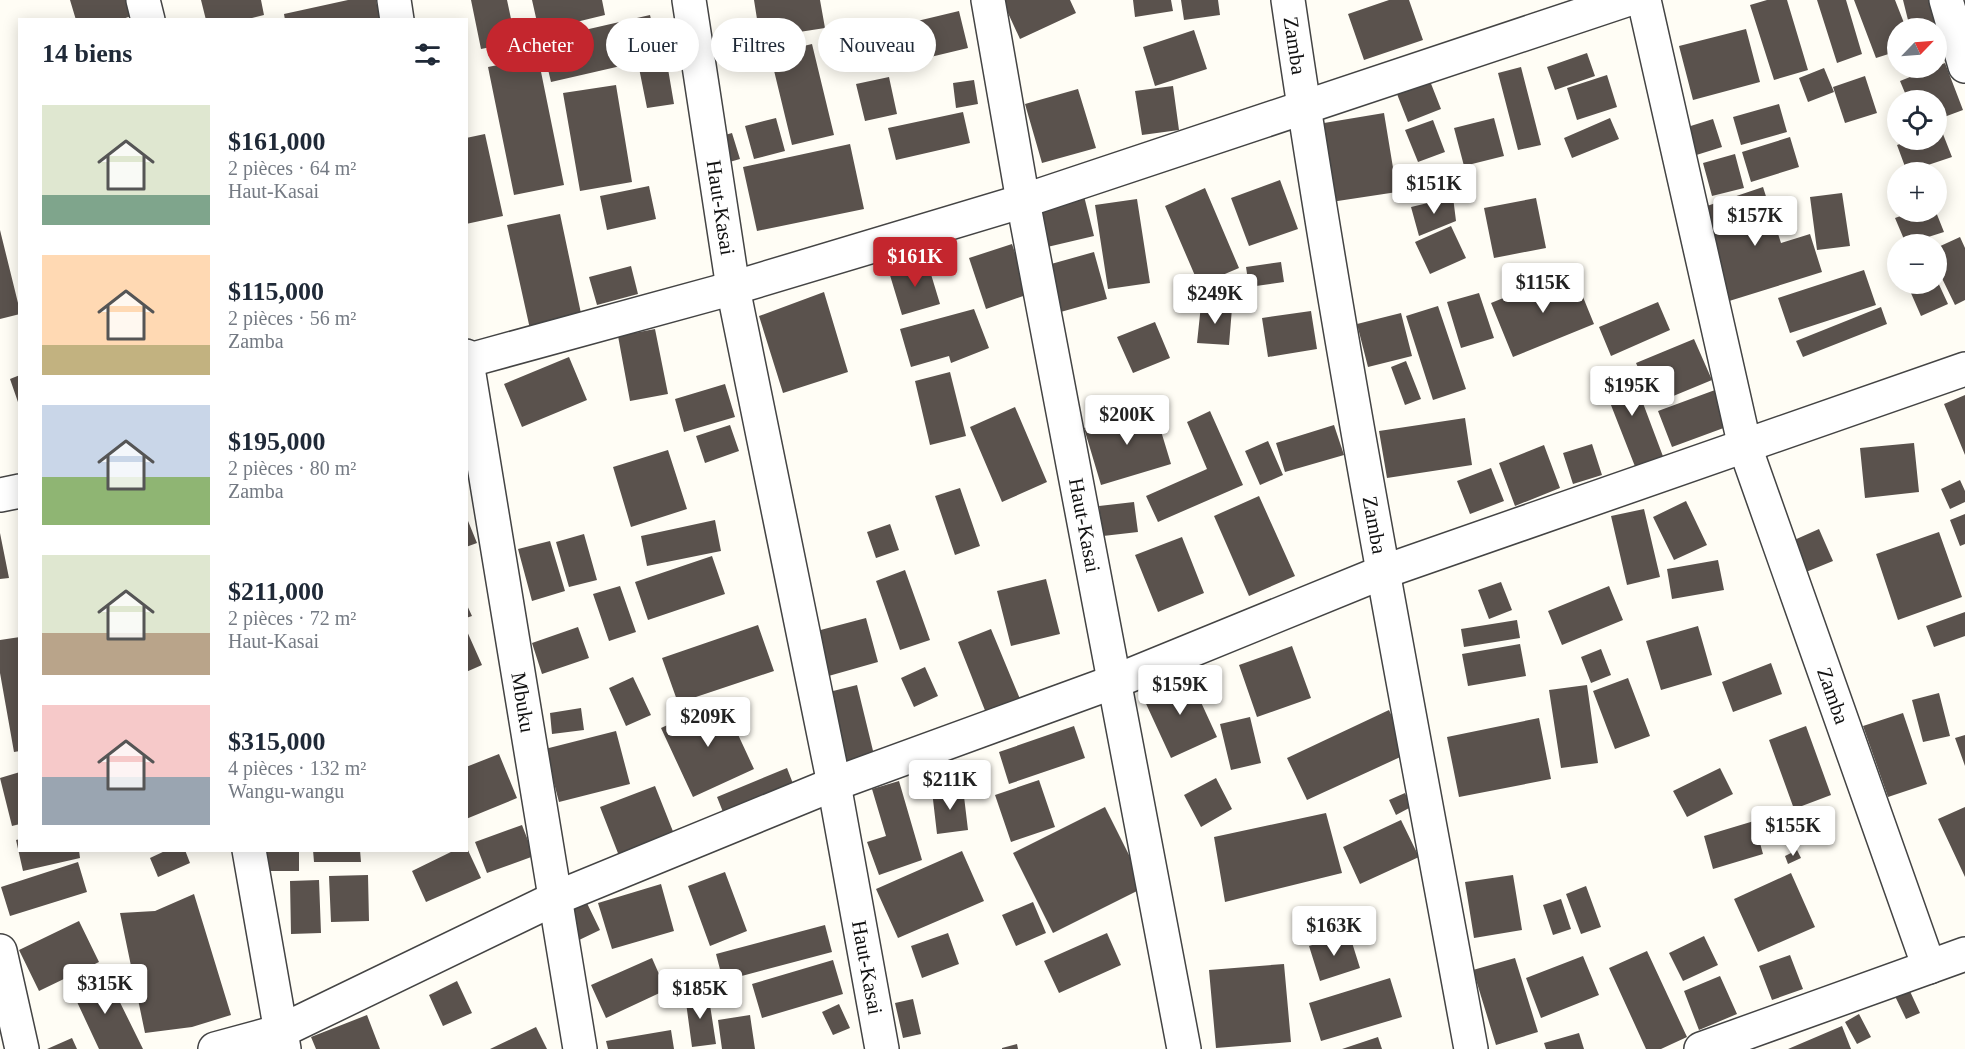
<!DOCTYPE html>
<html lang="fr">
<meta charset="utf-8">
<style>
body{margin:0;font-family:Georgia,serif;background:#f6f6f7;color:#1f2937;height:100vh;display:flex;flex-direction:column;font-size:22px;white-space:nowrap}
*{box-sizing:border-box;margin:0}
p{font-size:20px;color:#747a83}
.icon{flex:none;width:33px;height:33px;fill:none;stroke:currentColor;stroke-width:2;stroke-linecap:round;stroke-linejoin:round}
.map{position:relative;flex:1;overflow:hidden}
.details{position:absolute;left:18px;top:18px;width:450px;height:834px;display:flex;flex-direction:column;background:#fff;border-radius:0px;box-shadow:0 3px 15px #0003}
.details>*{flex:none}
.top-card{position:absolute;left:486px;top:18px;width:570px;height:54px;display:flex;gap:12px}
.needle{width:39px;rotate:65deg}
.buttons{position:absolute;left:1887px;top:18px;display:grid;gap:12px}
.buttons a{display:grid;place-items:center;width:60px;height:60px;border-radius:50%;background:#fff;box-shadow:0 3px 15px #0003;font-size:30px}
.price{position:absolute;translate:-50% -51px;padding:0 14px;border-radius:6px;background:#fff;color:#222;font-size:20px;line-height:39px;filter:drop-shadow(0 2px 3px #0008)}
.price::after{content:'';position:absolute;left:50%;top:36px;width:18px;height:14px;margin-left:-9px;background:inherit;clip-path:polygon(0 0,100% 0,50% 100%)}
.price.selected{background:#c4262e;color:#fff}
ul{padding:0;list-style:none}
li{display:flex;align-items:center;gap:18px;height:150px;padding:0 24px}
li span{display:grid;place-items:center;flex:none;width:168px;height:120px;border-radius:0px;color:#555}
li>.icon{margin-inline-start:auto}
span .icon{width:72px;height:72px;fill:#fffc;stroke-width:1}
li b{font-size:26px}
h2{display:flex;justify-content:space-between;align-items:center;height:72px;padding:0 24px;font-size:26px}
.tag{padding:0 21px;border-radius:27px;background:#fff;box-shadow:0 3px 15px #0003;font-size:21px;line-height:54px}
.tag.selected{background:#c4262e;color:#fff}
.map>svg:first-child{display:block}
.building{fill:#5a524d}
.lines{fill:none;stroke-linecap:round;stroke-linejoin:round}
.street-casing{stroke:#444;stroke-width:36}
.street{stroke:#fff;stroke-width:33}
.labels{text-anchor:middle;stroke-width:6;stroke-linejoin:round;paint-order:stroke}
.street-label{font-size:21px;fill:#111;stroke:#fff}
</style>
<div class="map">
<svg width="1965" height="1049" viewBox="0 0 1965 1049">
<rect width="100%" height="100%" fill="#fffdf5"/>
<path class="building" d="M70,0H130L134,15L120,20H76Z
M201,0H261L264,15L244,20H206Z
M348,0H376L380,20H285L284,14Z
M471,0H507L516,42L481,49Z
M532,0H602L605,15L539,31Z
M754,0H820L825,28L760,38Z
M1002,0H1070L1076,13L1020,39Z
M1133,0H1171L1173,11L1135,17Z
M1181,0H1218L1220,15L1184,20Z
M1389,0H1409L1423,40L1364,60L1348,14Z
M1767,0H1787L1808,70L1774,80L1750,5Z
M1817,0H1846L1862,54L1837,63Z
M1854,0H1895L1906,28H1898V51L1876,58Z
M1903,0H1936L1945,32L1936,34V28H1910Z
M959,11L968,48L897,65L888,28Z
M650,15L660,57L551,82L541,40Z
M1746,29L1760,82L1693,100L1679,46Z
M1194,30L1207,69L1155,86L1143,47Z
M812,44L834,135L792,145L770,54Z
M1587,53L1595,76L1555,90L1547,67Z
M538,57L564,185L514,195L488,67Z
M667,63L674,104L647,108L639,68Z
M1945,63L1963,110L1936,120V100H1908L1900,81Z
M1521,67L1541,145L1518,150L1498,73Z
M1824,68L1834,92L1808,102L1799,78Z
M1607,75L1617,107L1577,120L1567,88Z
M1428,76L1441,109L1408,122L1395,89Z
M1865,76L1877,113L1845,123L1833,87Z
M889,77L897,114L865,121L856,84Z
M974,80L978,104L956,108L953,83Z
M616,85L632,182L580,191L563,93Z
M1173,86L1179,130L1142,135L1135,91Z
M1078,89L1096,148L1042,163L1025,104Z
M1779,104L1787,132L1741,145L1733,117Z
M963,112L970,143L896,160L888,128Z
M1384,113L1397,192L1331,202L1318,124Z
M776,118L785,151L754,159L745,126Z
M1494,118L1504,156L1464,166L1454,128Z
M1610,118L1619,139L1572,158L1564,138Z
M1713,119L1722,147L1690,157L1681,129Z
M1433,120L1445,152L1418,162L1405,130Z
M1941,129L1952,157L1907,172L1897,145L1911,140H1936V130Z
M732,133L740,159L726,163L718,137Z
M485,134L503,216L466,224V138Z
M1790,137L1799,167L1751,182L1742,152Z
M850,144L864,209L757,231L743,167Z
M1735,154L1744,188L1712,196L1703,163Z
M1280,180L1298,229L1249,246L1231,198Z
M649,186L656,219L607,230L600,196Z
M1763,187L1781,243L1810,234L1822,272L1726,302L1701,208Z
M1205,188L1239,268L1199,285L1165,206Z
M1898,191V205L1892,194Z
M1842,193L1850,246L1817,250L1810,197Z
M1084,196L1094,236L1043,248L1034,207Z
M1453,197L1456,221L1419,236L1411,207Z
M1536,198L1546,248L1494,258L1484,208Z
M1137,199L1150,283L1108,289L1095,205Z
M1912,212H1936L1944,232L1906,244L1895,218Z
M560,214L582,318L530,329L507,225Z
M1451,226L1466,258L1430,274L1415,242Z
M0,230L20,311V314L0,319Z
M1960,237L1965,248V300L1955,305L1936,266V248Z
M1012,244L1029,294L986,309L969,258Z
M1094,252L1107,299L1057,313L1044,266Z
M927,261L940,304L902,315L889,272Z
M1281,262L1284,282L1249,287L1246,267Z
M631,266L638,294L597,305L589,277Z
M1572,270L1594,324L1513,357L1491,303Z
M1864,270L1876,305L1790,333L1778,298Z
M1936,278L1948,304L1921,316L1907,284H1936Z
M824,292L848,372L783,393L759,316Z
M1479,293L1494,338L1461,348L1447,302Z
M1658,302L1670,330L1611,356L1599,327Z
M1201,305L1232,308L1229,345L1197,343Z
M1438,306L1466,389L1433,400L1406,316Z
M1881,307L1887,324L1803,357L1796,341Z
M974,309L989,348L951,363L949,356L911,367L900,329Z
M1311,311L1317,349L1268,357L1262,318Z
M1401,313L1412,356L1368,367L1357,324Z
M1155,322L1170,358L1133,373L1117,337Z
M655,329L668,394L630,401L618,336Z
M1694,339L1712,380L1654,404L1636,363Z
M569,357L587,400L522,427L504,384Z
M1406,361L1421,399L1405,405L1391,367Z
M1629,366L1664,459L1636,469L1600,377Z
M950,372L966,436L930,445L915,381Z
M20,375V404L19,405L10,379Z
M725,384L735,417L684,432L675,399Z
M1715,390L1729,426L1672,447L1658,411Z
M1965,395V455L1944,404Z
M1015,407L1047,482L1002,502L970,427Z
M1154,408L1171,464L1101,485L1084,428Z
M1210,411L1243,485L1158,522L1146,496L1207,469L1187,422Z
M1465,418L1472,465L1387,478L1379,431Z
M730,425L739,451L705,463L696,436Z
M1334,425L1344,455L1285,472L1276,443Z
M1268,441L1283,475L1260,485L1245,451Z
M1914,443L1919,492L1865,498L1860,448Z
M1592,444L1602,475L1573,484L1563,453Z
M1544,445L1560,488L1515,506L1499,463Z
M668,450L687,509L631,527L613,467Z
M1491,468L1504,501L1470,514L1457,481Z
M1960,480L1965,491V502L1950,509L1941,489Z
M960,488L980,546L955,555L935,496Z
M1259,496L1295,576L1249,596L1214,516Z
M1686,501L1707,545L1674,560L1653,517Z
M1134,502L1138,532L1103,536L1099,506Z
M1644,509L1660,577L1627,585L1611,516Z
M1965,514V544L1960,546L1950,520Z
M466,516L477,543L466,547Z
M715,520L721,551L647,566L641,536Z
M890,524L899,550L876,558L867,532Z
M1819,529L1833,561L1806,572L1792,541Z
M1939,532L1962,597L1898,620L1876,554Z
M0,533L9,578L0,579Z
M584,534L597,580L569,587L556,542Z
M1182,537L1204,593L1158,612L1135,555Z
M550,541L565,591L532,601L518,549Z
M712,556L725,594L648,620L635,582Z
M1718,560L1724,590L1672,599L1667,569Z
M905,570L930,640L900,650L876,581Z
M1046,579L1060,634L1011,646L997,591Z
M1501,582L1512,610L1489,619L1478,590Z
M620,586L636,632L609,641L593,594Z
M1609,586L1623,620L1562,645L1548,611Z
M466,603L472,616L466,618Z
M1965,612V636L1934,647L1926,626Z
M866,618L878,662L825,677L813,632Z
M1517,620L1520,638L1464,647L1461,629Z
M758,625L774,671L678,703L662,658Z
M1698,626L1712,675L1661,690L1646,641Z
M578,627L589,658L542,674L532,643Z
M466,629L482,665L466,672Z
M991,629L1020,699L986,713L958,642Z
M20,637V751L14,752L0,673V640Z
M1520,644L1526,676L1468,686L1462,654Z
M1292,646L1311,698L1257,717L1239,665Z
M1601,649L1611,675L1591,683L1581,657Z
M1771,663L1782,694L1733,712L1722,682Z
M925,667L938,696L914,707L901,678Z
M1188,674L1217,737L1171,758L1142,695Z
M633,677L651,715L626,726L609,688Z
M1628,678L1650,736L1615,749L1593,691Z
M857,685L875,759L841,766L825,693Z
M1587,685L1598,763L1561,768L1549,690Z
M1939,693L1950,736L1923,742L1912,700Z
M722,700L754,769L693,797L661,728Z
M581,708L584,730L552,734L550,713Z
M1389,710L1409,753L1307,800L1287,758Z
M1903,713L1927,784L1888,797L1863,726Z
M1250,717L1261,763L1231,770L1220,724Z
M1539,718L1551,779L1459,797L1447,737Z
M1074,726L1085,758L1009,784L999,752Z
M1806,726L1831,795L1794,809L1769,740Z
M616,731L630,784L559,802L545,749Z
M1965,735V766L1955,738Z
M499,754L517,798L466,819V767Z
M787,768L797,794L727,822L717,797Z
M1720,768L1733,794L1687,817L1673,791Z
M20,772V824L12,826L0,778Z
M1216,778L1232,809L1201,827L1184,795Z
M1039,780L1055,827L1011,842L995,795Z
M899,781L922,860L879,875L867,842L886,836L872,789Z
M655,786L676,839L621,861L600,807Z
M963,788L968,830L937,834L932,791Z
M1405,793L1411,807L1396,815L1389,800Z
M1105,807L1145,887L1053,933L1013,853Z
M1965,807V877L1938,819Z
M1326,813L1342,873L1225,902L1214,837Z
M1401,820L1419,857L1360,884L1343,847Z
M1754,821L1763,854L1713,869L1704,836Z
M522,825L534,856L487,873L475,842Z
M20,839V850H79L80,858L23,871L16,840Z
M466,846L481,878L426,902L412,871L455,850H466Z
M167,850H185L190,863L158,877L150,858Z
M259,850H299V871H260Z
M313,850H360L361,862H314Z
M1797,850L1801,858L1788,864L1785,856Z
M962,851L984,901L898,938L876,889Z
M78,862L87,892L10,916L1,887Z
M725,872L747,931L710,946L688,886Z
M1791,873L1815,927L1758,952L1734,899Z
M368,875L369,921L331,922L329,876Z
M1513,875L1522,930L1474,938L1465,882Z
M319,880L321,933L291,934L290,881Z
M661,884L674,931L612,949L598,903Z
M1586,886L1601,927L1581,934L1566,894Z
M194,894L231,1015L192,1027L145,1033L120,913L155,911Z
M584,897L600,930L577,941L561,908Z
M1561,899L1571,929L1553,935L1543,905Z
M1033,902L1046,933L1016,946L1002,915Z
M79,921L99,962L39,991L19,950Z
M825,925L832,952L723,981L716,954Z
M948,933L959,964L922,978L911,946Z
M1107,933L1121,965L1059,993L1044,961Z
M1349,933L1360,968L1320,981L1309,946Z
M1704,936L1718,965L1683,981L1669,953Z
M1647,951L1687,1037L1661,1049H1646L1609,968Z
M1790,955L1803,989L1772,1000L1759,966Z
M1583,956L1599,995L1541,1018L1526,978Z
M652,958L666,990L606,1018L591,985Z
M1515,958L1538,1032L1496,1045L1473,970Z
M833,960L843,994L762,1018L752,984Z
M1284,964L1291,1042L1216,1048L1209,970Z
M105,972L143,1049H99L71,989Z
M1720,976L1737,1014L1699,1030L1684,991Z
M1390,978L1402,1017L1321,1041L1309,1003Z
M457,981L472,1013L443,1026L429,995Z
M1908,987L1920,1013L1906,1019L1894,994Z
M708,992L716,1044L692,1047L685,995Z
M913,999L921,1034L903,1038L895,1003Z
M839,1004L850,1028L833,1035L822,1012Z
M1859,1014L1871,1037L1857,1044L1845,1022Z
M367,1015L380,1049H316L311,1037Z
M750,1015L755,1049H722L718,1020Z
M1842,1026L1851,1049H1788Z
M536,1027L547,1049H490Z
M671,1030L674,1049H608L606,1041Z
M1579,1033L1584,1049H1546L1544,1043Z
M1378,1037L1382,1049H1342Z
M72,1038L77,1049H47Z
M1017,1044L1018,1049H1002V1048Z"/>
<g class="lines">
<g class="street-casing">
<g id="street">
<path d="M143,0L148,20"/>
<path d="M394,0L397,20"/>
<path id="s1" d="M689,0L733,288L834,784L882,1049"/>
<path id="s2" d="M988,0L1023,201L1184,1049"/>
<path id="s3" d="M1288,0C1339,351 1407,700 1471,1049"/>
<path id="s4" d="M1644,0L1745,447L1929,967"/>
<path d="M1946,0L1965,66"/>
<path id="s5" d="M466,356L580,1049"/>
<path d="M466,361L733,288L1023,201L1626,0"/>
<path d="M0,495L20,491"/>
<path d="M249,850L284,1049"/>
<path d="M0,951L22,1049"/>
<path d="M215,1049L281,1031L556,898L834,784L1116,681L1383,572L1965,369"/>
<path d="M1701,1049L1965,954"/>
</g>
</g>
<use href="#street" class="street"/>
</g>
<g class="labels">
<g class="street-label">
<text dy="7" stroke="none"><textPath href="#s3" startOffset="46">Zamba</textPath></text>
<text dy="7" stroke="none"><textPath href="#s1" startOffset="210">Haut-Kasai</textPath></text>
<text dy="7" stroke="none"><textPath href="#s2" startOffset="534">Haut-Kasai</textPath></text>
<text dy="7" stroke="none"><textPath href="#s3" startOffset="532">Zamba</textPath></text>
<text dy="7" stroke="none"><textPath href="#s4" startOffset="722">Zamba</textPath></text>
<text dy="7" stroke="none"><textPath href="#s5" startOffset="351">Mbuku</textPath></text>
<text dy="7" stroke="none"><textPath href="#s1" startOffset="984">Haut-Kasai</textPath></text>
</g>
</g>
</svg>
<div class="buttons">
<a><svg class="needle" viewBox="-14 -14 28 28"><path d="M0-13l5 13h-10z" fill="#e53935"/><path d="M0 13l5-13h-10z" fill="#747a83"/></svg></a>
<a><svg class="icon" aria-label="locate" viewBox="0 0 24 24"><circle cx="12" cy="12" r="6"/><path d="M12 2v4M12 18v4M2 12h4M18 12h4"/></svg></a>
<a>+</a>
<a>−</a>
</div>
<b class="price" style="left:1434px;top:215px">$151K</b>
<b class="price" style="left:1755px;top:247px">$157K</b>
<b class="price selected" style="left:915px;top:288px">$161K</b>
<b class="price" style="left:1543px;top:314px">$115K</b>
<b class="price" style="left:1215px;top:325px">$249K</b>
<b class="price" style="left:1632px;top:417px">$195K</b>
<b class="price" style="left:1127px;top:446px">$200K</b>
<b class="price" style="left:1180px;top:716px">$159K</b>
<b class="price" style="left:708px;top:748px">$209K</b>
<b class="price" style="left:950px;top:811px">$211K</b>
<b class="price" style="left:1793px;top:857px">$155K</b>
<b class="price" style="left:1334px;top:957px">$163K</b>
<b class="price" style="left:105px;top:1015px">$315K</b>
<b class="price" style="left:700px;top:1020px">$185K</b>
<div class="top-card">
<a class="tag selected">Acheter</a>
<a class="tag">Louer</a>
<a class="tag">Filtres</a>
<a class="tag">Nouveau</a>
</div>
<section class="details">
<h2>14 biens<svg class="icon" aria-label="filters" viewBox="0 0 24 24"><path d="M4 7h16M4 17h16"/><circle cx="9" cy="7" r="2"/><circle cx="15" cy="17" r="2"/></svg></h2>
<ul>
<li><span style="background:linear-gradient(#dfe7d0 75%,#7fa58c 0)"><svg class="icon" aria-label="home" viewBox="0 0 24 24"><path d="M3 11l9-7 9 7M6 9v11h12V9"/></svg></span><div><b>$161,000</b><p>2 pièces · 64 m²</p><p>Haut-Kasai</p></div></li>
<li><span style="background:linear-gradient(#ffd9b3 75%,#c2b280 0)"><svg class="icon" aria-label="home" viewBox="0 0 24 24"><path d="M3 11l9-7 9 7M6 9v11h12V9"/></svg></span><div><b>$115,000</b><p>2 pièces · 56 m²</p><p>Zamba</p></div></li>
<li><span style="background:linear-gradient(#c9d6e8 60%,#8fb573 0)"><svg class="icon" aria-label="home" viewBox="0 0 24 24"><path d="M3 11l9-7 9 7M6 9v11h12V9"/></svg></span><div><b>$195,000</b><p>2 pièces · 80 m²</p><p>Zamba</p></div></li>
<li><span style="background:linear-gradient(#dfe7d0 65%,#b9a48a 0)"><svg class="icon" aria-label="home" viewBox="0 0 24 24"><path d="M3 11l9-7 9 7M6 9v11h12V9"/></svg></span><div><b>$211,000</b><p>2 pièces · 72 m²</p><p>Haut-Kasai</p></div></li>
<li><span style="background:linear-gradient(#f6c9c9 60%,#9aa5b1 0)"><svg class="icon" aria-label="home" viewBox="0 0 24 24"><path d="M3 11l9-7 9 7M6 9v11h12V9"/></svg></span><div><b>$315,000</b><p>4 pièces · 132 m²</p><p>Wangu-wangu</p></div></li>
</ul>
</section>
</div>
